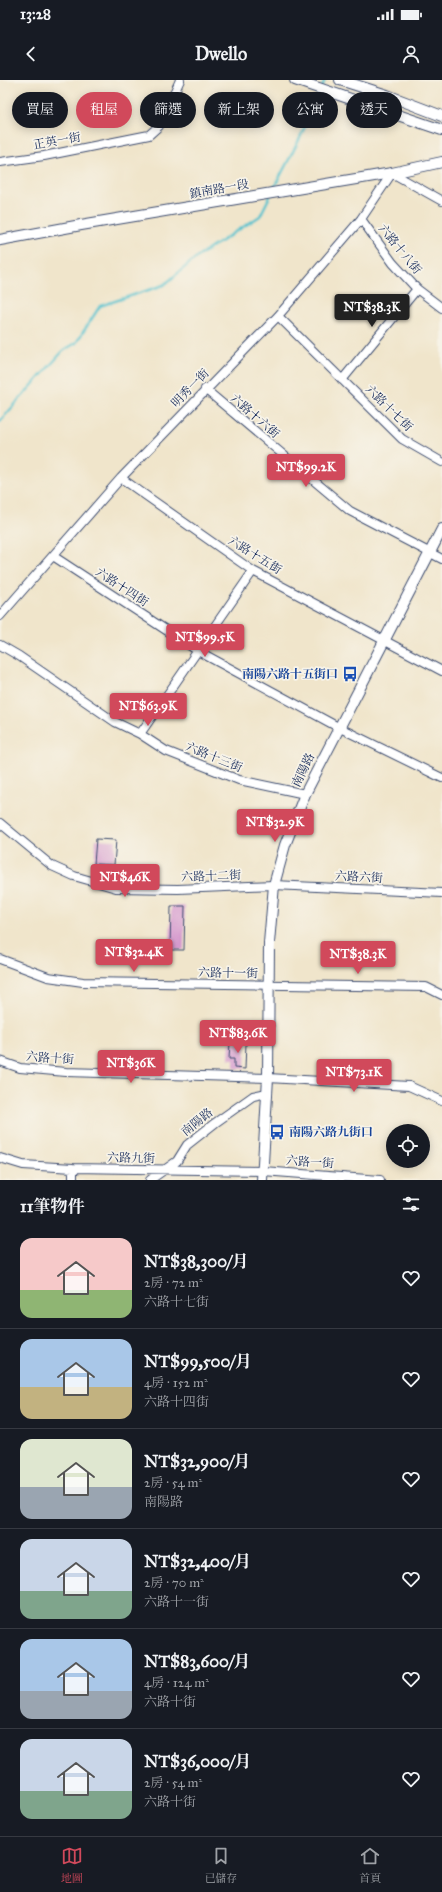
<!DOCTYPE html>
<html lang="zh-TW">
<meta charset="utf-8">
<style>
body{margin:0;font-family:"IM FELL Great Primer","Noto Serif TC",serif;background:#242831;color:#f1f3f6;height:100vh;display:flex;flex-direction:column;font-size:15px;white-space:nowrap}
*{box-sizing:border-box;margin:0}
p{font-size:13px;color:#9ea1a6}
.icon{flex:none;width:22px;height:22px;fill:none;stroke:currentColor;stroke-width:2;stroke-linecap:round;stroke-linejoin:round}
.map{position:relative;height:1100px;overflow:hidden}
.drawer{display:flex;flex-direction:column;background:#171b24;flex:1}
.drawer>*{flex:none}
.hud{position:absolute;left:12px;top:12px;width:418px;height:36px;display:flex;gap:8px}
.fabs{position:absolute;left:386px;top:1044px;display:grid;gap:8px}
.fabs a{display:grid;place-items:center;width:44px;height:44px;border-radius:50%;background:#171b24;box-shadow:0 2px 10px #0003;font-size:20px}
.price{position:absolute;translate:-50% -34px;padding:0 9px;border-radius:4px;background:#d1495b;color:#fff;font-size:13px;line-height:26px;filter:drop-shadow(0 1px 2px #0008)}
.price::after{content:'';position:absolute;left:50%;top:24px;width:12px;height:9px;margin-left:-6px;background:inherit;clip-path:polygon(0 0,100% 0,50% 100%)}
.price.on{background:#222;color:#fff}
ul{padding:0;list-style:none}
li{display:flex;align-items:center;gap:12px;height:100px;padding:0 20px}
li+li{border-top:1px solid #363941}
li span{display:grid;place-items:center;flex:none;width:112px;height:80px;border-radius:12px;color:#555}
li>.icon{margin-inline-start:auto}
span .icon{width:48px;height:48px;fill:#fffc;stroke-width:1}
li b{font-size:17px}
h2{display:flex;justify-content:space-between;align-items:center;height:48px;padding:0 20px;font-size:17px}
.tag{padding:0 14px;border-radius:18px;background:#171b24;box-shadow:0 2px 10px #0003;font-size:14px;line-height:36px}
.tag.on{background:#d1495b;color:#fff}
.status{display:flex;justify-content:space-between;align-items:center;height:28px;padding:0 20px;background:#171b24;direction:ltr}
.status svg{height:11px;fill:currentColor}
header{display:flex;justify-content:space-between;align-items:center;height:52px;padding:0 20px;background:#171b24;font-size:18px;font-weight:700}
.tab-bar{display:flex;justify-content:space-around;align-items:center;height:56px;border-top:1px solid #363941;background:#171b24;font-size:11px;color:#9ea1a6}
.tab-bar a{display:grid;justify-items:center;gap:2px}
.tab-bar .on{color:#d1495b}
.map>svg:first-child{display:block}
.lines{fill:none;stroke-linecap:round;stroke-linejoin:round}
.stream{stroke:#56c2ce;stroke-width:2.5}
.building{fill:#d59ace}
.minor-casing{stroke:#3b4a6e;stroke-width:10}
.tertiary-casing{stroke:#3b4a6e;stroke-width:12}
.minor{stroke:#fff;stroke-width:8}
.tertiary{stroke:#fff;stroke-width:10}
.labels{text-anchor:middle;stroke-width:3.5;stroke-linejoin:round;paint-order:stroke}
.street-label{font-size:12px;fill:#1b2f5e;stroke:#f7f3e8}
.transit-label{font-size:12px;font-weight:bold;fill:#164399;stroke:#f7f3e8;text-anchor:end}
</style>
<div class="status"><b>13:28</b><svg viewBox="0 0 49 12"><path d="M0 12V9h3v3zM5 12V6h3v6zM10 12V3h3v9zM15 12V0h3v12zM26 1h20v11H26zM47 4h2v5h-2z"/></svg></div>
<header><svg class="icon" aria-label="back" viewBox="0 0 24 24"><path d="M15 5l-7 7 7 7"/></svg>Dwello<svg class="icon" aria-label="person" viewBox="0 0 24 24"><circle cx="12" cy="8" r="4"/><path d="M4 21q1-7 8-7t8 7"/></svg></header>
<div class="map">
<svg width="442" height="1100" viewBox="0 0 442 1100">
<rect width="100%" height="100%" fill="#f7f3e8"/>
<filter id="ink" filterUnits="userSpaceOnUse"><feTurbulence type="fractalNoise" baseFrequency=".025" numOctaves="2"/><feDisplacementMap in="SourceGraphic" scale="8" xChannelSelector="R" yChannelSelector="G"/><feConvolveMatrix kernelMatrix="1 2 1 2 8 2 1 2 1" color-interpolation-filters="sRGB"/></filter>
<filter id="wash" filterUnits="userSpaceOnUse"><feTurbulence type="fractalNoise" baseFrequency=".012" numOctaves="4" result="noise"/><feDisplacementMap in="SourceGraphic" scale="16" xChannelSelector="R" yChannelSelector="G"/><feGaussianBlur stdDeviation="0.9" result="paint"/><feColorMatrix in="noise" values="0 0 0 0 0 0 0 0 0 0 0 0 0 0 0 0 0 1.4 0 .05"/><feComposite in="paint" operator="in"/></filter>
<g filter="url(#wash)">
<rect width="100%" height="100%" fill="#f0e5cb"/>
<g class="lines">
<path class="stream" d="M322,7L325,0
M273,110L300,58L320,12
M0,341L64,270L76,263L100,226L164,205L197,177L260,136L270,116"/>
</g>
<g id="blocks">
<path class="building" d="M96,759L116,760L114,785L94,784Z
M171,826H185L184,870H170Z
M230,962L246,963L245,989L234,988V979H229Z"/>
</g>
</g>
<g filter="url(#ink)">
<use href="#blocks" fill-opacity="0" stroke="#3b4a6e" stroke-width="1"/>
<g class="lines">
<g class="minor-casing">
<path id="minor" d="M0,82L44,76L149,55L159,46L180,0
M361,139L393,183L417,209L442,228
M278,236L402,359L442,382
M342,300L417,209
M205,309L350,431L442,479
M121,398L253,491L442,591
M53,476L198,571L338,647L442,698
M0,536L121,398L278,236L361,139L392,93L442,121
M0,565L19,576L115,642L140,654L166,671L239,700L305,714
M140,654L253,491
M0,743L52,786L74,796L116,808L178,809L274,805L442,813
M0,879L48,897L83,902L426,907L442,915
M0,981L20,988L66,992L268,998L409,1006L442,1021
M0,1078L23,1085L73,1088L263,1091L380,1100
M73,1088V1100
M150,1100L177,1081L187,1065L215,1043L253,1016L267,1013"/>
</g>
<g class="tertiary-casing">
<path id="tertiary" d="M295,0L442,50
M340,0L387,15L442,36
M0,160L81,145L392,93L442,82
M262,1100L268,998L269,863L274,805L285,765L305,714L442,449"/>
</g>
<use href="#minor" class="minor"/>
<use href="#tertiary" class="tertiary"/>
</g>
</g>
<defs>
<g id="bus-bare" transform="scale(1.2)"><path d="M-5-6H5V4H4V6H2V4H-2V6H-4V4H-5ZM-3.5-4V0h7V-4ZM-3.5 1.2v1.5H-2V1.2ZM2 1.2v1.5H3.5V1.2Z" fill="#1a4fb4" stroke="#f7f3e8" stroke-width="2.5" paint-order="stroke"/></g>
</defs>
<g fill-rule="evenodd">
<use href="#bus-bare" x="350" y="594"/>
<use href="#bus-bare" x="277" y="1052"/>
</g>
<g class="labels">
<g class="street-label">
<text transform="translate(57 61) rotate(-10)" y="4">正英一街</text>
<text transform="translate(219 109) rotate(-10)" y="4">鎮南路一段</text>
<text transform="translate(400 169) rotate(51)" y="4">六路十八街</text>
<text transform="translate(190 308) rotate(-46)" y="4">明秀一街</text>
<text transform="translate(389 328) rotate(44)" y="4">六路十七街</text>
<text transform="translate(255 336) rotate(41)" y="4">六路十六街</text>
<text transform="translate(255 475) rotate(32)" y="4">六路十五街</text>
<text transform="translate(122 507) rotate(33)" y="4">六路十四街</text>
<text transform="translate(214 677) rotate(22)" y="4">六路十三街</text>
<text transform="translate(303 690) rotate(-64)" y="4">南陽路</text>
<text transform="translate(211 796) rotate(-2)" y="4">六路十二街</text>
<text transform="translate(359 797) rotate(3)" y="4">六路六街</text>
<text transform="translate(228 893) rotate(1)" y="4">六路十一街</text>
<text transform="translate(50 978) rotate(4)" y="4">六路十街</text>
<text transform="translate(197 1042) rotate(-39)" y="4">南陽路</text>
<text transform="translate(131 1078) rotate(1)" y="4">六路九街</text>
<text transform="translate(310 1082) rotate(4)" y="4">六路一街</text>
</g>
<g class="transit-label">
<text x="338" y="598">南陽六路十五街口</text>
<text x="289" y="1056" text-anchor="start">南陽六路九街口</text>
</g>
</g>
</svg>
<div class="fabs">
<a><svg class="icon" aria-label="locate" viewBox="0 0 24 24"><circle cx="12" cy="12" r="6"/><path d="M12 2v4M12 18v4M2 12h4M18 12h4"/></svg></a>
</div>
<b class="price on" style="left:372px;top:248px">NT$38.3K</b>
<b class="price" style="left:306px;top:408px">NT$99.2K</b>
<b class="price" style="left:205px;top:578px">NT$99.5K</b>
<b class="price" style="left:148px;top:647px">NT$63.9K</b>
<b class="price" style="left:275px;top:763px">NT$32.9K</b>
<b class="price" style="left:125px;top:818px">NT$46K</b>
<b class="price" style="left:134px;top:893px">NT$32.4K</b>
<b class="price" style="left:358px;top:895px">NT$38.3K</b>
<b class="price" style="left:238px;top:974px">NT$83.6K</b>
<b class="price" style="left:131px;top:1004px">NT$36K</b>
<b class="price" style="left:354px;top:1013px">NT$73.1K</b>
<div class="hud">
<a class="tag">買屋</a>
<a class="tag on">租屋</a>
<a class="tag">篩選</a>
<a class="tag">新上架</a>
<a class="tag">公寓</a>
<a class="tag">透天</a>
</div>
</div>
<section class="drawer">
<h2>11筆物件<svg class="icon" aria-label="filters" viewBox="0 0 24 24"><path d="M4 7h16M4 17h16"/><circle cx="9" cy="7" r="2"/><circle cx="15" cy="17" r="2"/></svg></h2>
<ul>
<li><span style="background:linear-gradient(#f6c9c9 65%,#8fb573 0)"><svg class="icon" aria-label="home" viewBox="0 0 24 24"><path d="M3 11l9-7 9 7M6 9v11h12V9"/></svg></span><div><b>NT$38,300/月</b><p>2房 · 72 m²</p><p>六路十七街</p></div><svg class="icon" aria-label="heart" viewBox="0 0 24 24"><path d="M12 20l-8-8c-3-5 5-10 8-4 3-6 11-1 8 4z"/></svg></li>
<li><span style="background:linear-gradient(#a9c7e8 60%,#c2b280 0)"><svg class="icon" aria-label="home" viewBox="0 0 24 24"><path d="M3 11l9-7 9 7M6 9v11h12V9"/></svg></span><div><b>NT$99,500/月</b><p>4房 · 152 m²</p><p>六路十四街</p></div><svg class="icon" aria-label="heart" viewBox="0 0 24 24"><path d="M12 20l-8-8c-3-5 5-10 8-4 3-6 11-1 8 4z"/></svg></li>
<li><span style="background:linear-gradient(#dfe7d0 60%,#9aa5b1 0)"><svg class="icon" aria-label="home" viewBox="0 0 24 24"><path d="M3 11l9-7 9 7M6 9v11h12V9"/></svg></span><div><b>NT$32,900/月</b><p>2房 · 54 m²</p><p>南陽路</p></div><svg class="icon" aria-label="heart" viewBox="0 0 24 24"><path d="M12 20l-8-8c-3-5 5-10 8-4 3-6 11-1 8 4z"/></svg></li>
<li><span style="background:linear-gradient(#c9d6e8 65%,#7fa58c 0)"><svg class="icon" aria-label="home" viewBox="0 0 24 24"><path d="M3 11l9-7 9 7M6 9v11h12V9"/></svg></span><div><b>NT$32,400/月</b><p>2房 · 70 m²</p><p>六路十一街</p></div><svg class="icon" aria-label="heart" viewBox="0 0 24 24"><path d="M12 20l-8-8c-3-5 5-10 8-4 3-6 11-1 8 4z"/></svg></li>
<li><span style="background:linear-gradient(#a9c7e8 65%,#9aa5b1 0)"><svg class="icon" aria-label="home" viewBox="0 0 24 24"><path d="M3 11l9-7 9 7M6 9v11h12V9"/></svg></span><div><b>NT$83,600/月</b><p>4房 · 124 m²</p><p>六路十街</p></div><svg class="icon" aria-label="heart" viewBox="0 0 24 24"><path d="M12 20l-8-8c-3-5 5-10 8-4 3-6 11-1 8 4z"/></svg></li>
<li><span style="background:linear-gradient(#c9d6e8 65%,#7fa58c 0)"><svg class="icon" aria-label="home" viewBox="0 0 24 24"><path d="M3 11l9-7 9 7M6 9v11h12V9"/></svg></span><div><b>NT$36,000/月</b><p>2房 · 54 m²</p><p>六路十街</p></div><svg class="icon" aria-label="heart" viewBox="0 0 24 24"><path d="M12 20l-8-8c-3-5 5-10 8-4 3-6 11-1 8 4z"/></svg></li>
</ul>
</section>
<nav class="tab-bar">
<a class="on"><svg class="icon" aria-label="map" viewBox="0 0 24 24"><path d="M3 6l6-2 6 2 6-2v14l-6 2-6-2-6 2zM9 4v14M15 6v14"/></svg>地圖</a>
<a><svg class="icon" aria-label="saved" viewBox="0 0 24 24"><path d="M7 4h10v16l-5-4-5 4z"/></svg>已儲存</a>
<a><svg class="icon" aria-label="home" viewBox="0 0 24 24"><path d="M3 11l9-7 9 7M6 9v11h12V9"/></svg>首頁</a>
</nav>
